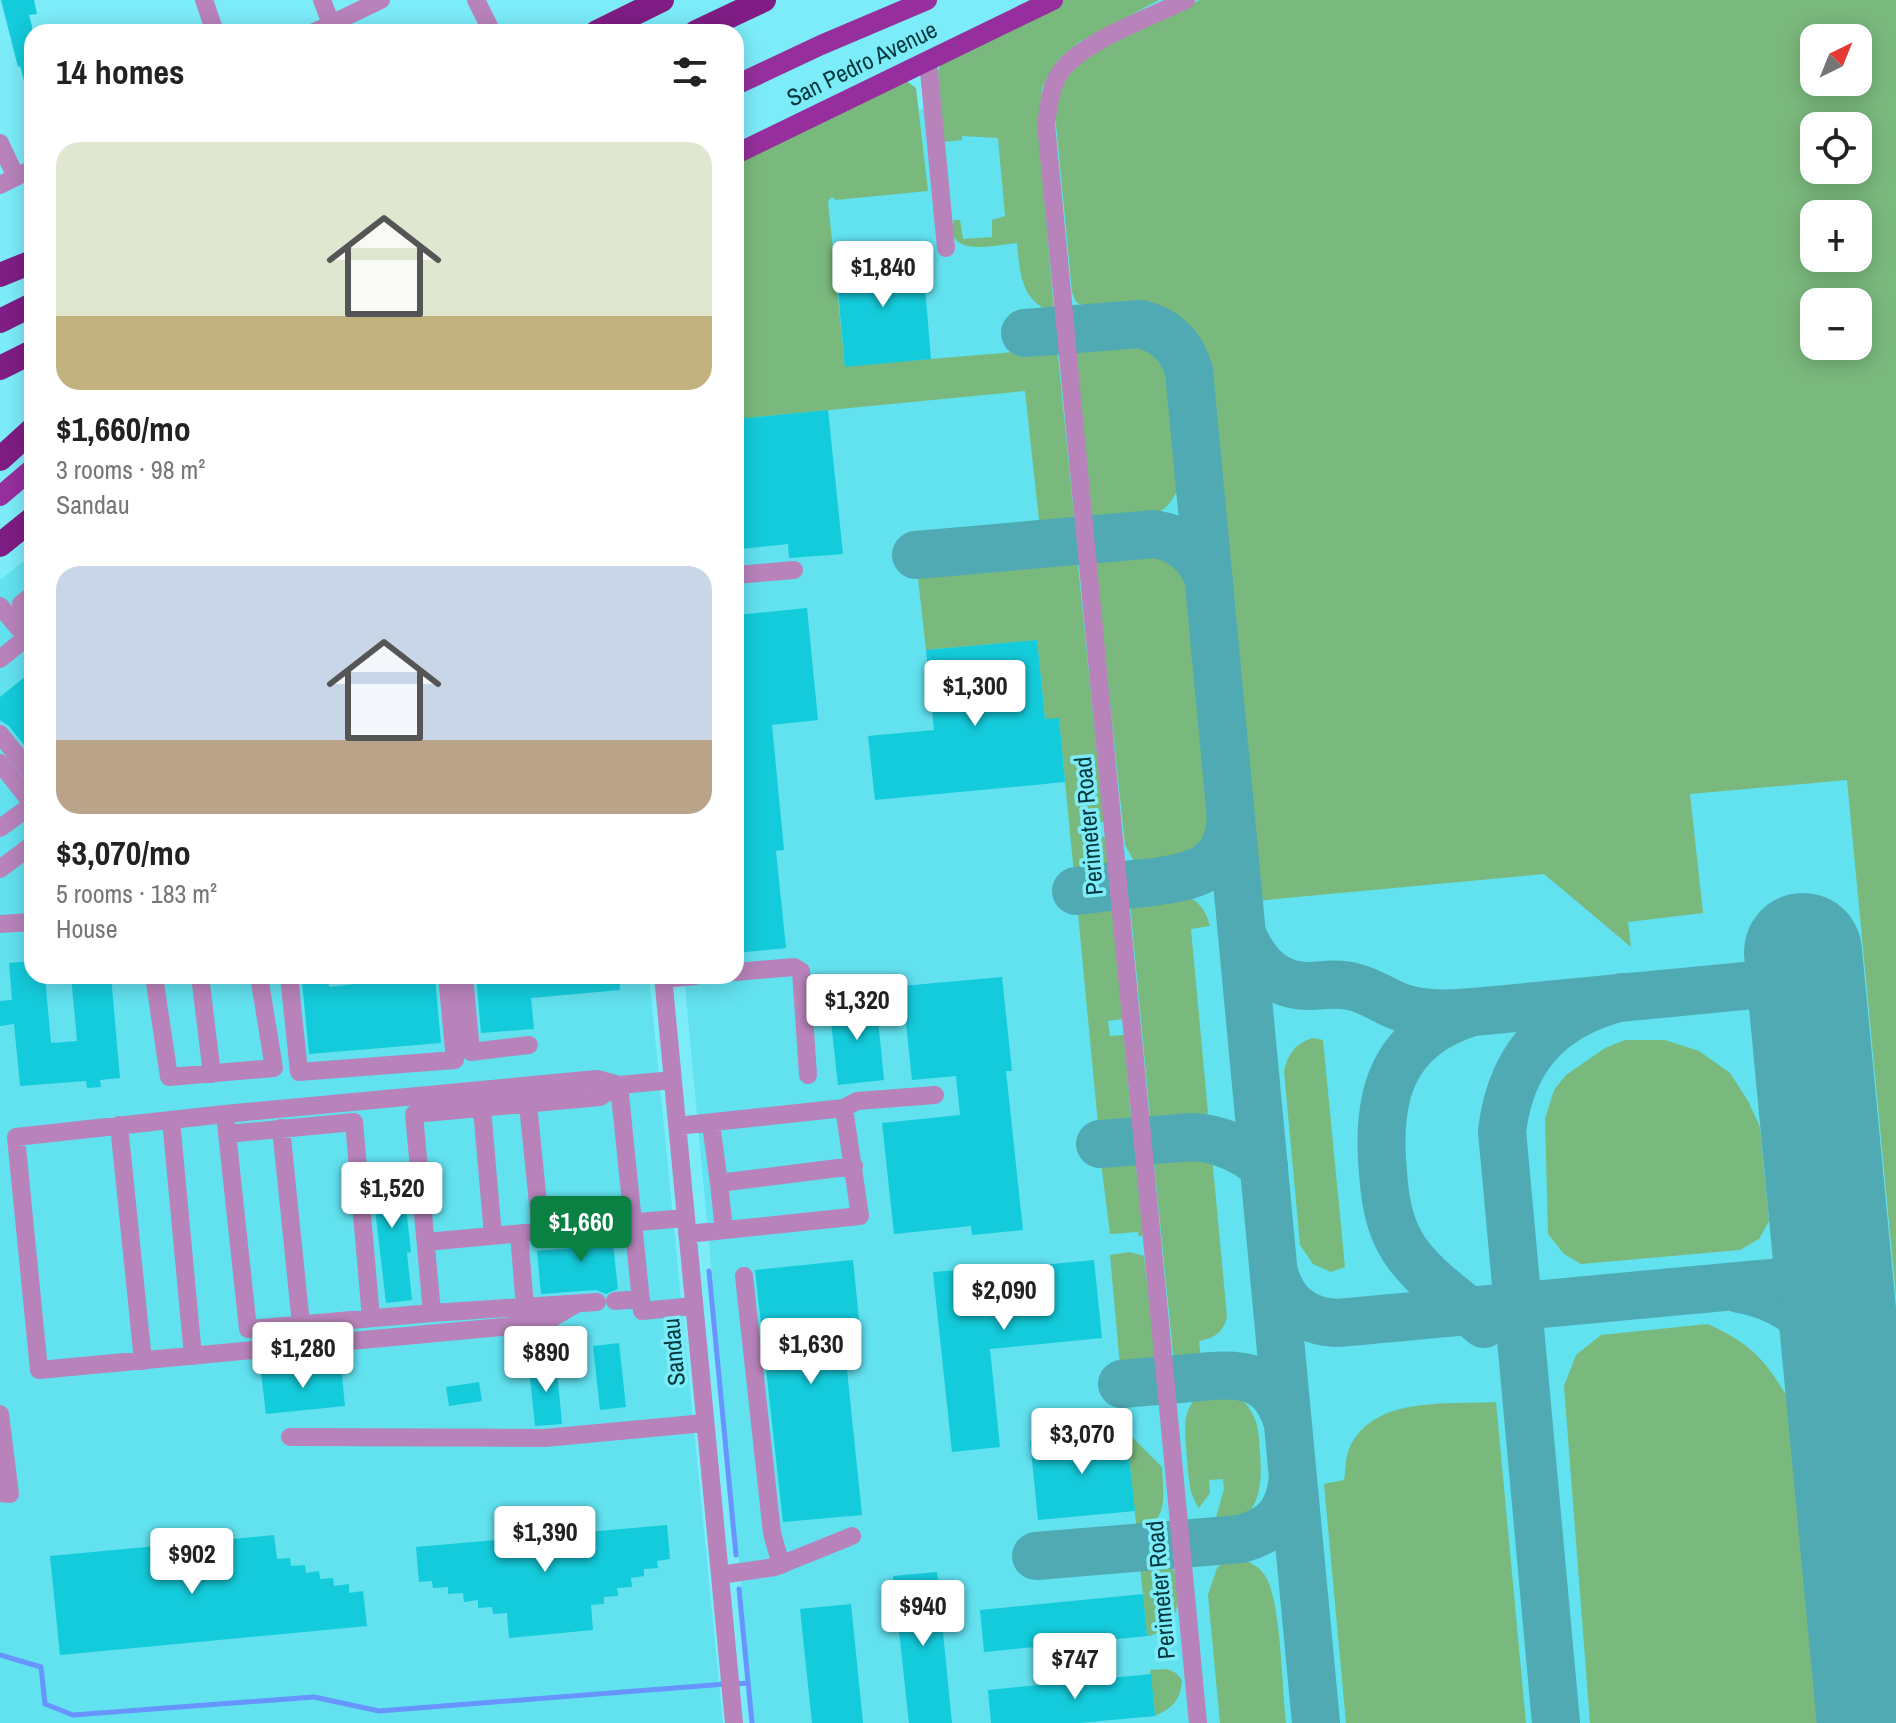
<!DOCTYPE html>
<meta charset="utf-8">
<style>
body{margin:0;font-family:"Archivo Narrow",sans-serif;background:#f2f2f2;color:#222;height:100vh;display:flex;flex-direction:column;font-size:30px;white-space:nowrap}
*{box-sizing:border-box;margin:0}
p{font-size:26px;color:#767676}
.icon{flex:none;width:44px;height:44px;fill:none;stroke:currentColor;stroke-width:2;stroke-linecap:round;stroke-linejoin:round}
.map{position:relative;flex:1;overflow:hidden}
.sheet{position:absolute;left:24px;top:24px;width:720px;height:960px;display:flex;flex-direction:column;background:#fff;border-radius:24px;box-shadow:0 4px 20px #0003}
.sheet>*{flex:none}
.needle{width:52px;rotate:43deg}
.controls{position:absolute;left:1800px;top:24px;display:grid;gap:16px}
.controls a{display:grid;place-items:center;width:72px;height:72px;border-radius:16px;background:#fff;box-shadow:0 4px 20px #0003;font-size:40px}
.price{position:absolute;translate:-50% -68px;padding:0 18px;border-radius:8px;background:#fff;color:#222;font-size:26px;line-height:52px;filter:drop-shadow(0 2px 4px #0008)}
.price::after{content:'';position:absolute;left:50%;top:48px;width:24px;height:18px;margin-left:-12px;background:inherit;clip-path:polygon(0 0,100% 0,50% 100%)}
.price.current{background:#0b8043;color:#fff}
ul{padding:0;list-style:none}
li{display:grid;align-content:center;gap:16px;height:424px;padding:0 32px}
li span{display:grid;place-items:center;height:248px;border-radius:24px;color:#555}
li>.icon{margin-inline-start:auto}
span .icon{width:144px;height:144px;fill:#fffc;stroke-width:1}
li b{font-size:34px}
h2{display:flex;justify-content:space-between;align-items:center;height:96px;padding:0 32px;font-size:34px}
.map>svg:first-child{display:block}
.built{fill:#62e1ef;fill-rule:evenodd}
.green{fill:#7ab97d;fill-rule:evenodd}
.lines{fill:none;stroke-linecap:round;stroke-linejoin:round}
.stream{stroke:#6894fd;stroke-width:5}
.taxiway{stroke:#4faab4;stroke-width:48}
.runway{stroke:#4faab4;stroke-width:118}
.building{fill:#14cbdb}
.minor-tunnel{stroke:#64c8d3;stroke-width:18;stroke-dasharray:18 9;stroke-linecap:butt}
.minor{stroke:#b883bb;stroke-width:18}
.major{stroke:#962f9d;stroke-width:20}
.highway{stroke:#7f1d85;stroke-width:24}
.labels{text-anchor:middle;stroke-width:7;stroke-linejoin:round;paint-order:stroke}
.street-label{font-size:24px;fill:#02383d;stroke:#7cecf9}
</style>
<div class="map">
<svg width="1896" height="1723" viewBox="0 0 1896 1723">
<rect width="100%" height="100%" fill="#7cecf9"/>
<path class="built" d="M1145,0H1896V1723H754L684,976H736V200ZM1814,38H1858V82H1814ZM1814,126H1858V170H1814ZM1814,214H1858V258H1814ZM1814,302H1858V346H1814Z
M32,555V976H649L723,1723H0V580Z"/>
<path class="green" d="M1064,0H1159L1079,42L1056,63L1042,88L1039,133L1054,312C1021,303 1020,273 1017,243C995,245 944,259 954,220H960L963,239L992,237V220L1005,216L998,138L962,136V140L944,142L938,72L940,64L948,56Z
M1200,0H1896V1296L1847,780L1690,794L1703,913L1628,922L1631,947L1544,874L1255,901L1206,371C1195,333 1167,305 1125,305C1107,305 1093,312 1076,302L1072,292L1055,113C1058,96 1061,81 1073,67C1095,43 1168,15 1200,0ZM1814,38H1858V82H1814ZM1814,126H1858V170H1814ZM1814,214H1858V258H1814ZM1814,302H1858V346H1814Z
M905,80L916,88L928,191L836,200L832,197L828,201L845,366L1027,351L1057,346L1075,525L1040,529L1025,391L736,419V159Z
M1125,339C1145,338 1162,346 1170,365C1178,381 1184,472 1178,488C1175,496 1170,504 1164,509C1145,523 1117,522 1093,524L1075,344Z
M1154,548C1174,552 1185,563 1192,582L1214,815C1211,848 1197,859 1165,863C1154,865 1145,866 1134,861L1125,845L1095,560L1096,554L1101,551Z
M1066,555L1075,560L1078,565L1104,822L1088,823L1089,838L1105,837L1108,870L1074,874L1059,719H1045L1037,640L926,650L917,569Z
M1177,894C1197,898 1205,907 1210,926L1191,929L1208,1113L1194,1123L1151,1127L1130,903L1136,897Z
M1101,901L1112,908L1123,1019L1108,1021L1110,1036L1124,1035L1132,1128L1104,1130L1098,1124L1077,903Z
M1313,1038L1323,1040L1345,1267L1331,1272L1313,1264L1300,1245L1284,1071C1288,1055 1295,1043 1313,1038Z
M1625,1040H1665L1699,1051L1730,1073L1748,1101L1760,1127L1769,1221L1759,1239L1740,1250L1581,1264L1564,1254L1548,1234L1545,1119L1554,1090L1566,1075L1605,1048Z
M1200,1150L1212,1156L1227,1317C1223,1333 1214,1338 1199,1341L1201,1362L1174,1363L1153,1152Z
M1135,1155L1143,1235L1139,1237L1138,1232L1110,1234L1101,1163L1106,1157Z
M1130,1252L1144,1256L1156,1362L1132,1367L1120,1366L1110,1255Z
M1708,1324C1751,1344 1765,1359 1789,1400L1818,1723H1590L1564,1386L1576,1355L1601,1335Z
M1221,1391C1233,1393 1245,1400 1251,1411C1259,1424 1259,1438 1260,1453C1263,1484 1260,1529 1215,1521L1224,1489L1223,1479L1209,1480L1210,1493L1199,1508C1188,1493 1189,1477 1187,1459C1185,1427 1177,1395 1221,1391Z
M1496,1402L1526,1723H1346L1324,1484L1344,1480C1346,1470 1345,1458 1349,1449C1373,1395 1446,1405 1496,1402Z
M1126,1431L1162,1467C1163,1495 1170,1522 1137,1531Z
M1237,1558C1249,1561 1261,1567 1267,1579C1281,1606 1282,1688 1286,1723H1220L1208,1595L1217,1568L1224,1561Z
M1159,1564L1171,1567C1187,1589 1178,1632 1147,1636L1140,1565Z
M1167,1669L1176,1673L1182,1680C1181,1700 1172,1708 1155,1716L1150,1670Z"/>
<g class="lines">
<path class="stream" d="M709,1271L736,1555
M739,1589L752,1723
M0,1655L41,1667L45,1704L73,1715L314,1697L379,1711L726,1684
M736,1684L748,1683"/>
<path class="taxiway" d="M1025,333L1140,324C1166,330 1182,346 1189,371L1316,1723
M916,555L1155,534C1182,539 1200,554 1209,580
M1076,891C1099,888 1122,885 1145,883C1192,877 1229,872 1231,815
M1242,934C1255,965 1275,987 1311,986C1326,985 1340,983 1354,987C1371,991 1384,1001 1400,1007C1424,1015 1449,1014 1474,1012L1806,980
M1469,1013C1390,1038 1376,1099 1383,1173C1385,1200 1389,1226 1404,1249C1424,1279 1457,1300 1484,1324
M1100,1144L1194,1137C1221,1139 1243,1149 1264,1166
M1274,1272C1282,1305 1305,1322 1338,1323L1834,1277
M1740,1289C1783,1296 1821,1323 1836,1365C1841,1379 1842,1394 1846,1408
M1122,1384C1144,1382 1167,1380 1190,1378C1237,1373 1273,1370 1288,1424
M1036,1556L1241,1539C1275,1529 1289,1514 1293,1478
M1556,1723L1502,1131C1511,1058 1550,1015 1622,997"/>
<path class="runway" d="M1803,952L1876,1723"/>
</g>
<path class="building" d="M1,0H34L37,14L29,15L32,26V92H27L20,66L18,67Z
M922,251L931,359L845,367L835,259Z
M828,410L843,554L789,558L788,544L741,549L736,502V419Z
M807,608L818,720L772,725L784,850L776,851L786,948L736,953V749L743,748L736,677V615Z
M1037,640L1045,719L1059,718L1065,782L875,800L868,736L934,730L926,650Z
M32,671V738L24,745L9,726L0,720V697Z
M32,961V976H45L51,1043L77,1041L71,976H111L120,1078L100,1080L101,1087L87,1088L86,1081L20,1086L14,1024L0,1026V1001L12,1000L9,963Z
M382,976H414V979L435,978L441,1043L309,1054L302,981L328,979L329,987L355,984V978Z
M476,976H619L620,990L531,998L534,1029L481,1033Z
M1002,977L1012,1071H1006L1023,1230L972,1235L971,1226L894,1234L882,1123L960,1115L956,1076L912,1080L902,986Z
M876,999L884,1080L838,1085L829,1004Z
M401,1162L411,1252L407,1253L412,1300L386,1303L370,1165Z
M606,1213L602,1226L608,1234L609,1244H613L618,1289L606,1294L596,1290L541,1294L537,1251L583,1247L582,1239L588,1234L590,1226L587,1220L580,1216Z
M853,1260L861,1339L844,1341L862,1515L783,1522L755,1270Z
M1094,1260L1102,1338L990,1349L1000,1447L952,1452L933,1272L981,1268V1271Z
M619,1343L626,1407L600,1410L593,1346Z
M556,1360L562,1424L535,1426L529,1369L540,1368V1362Z
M341,1366L345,1406L266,1414L261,1373Z
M479,1382L482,1401L449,1406L446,1387Z
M1126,1431L1135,1511L1038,1520L1030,1441Z
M667,1525L670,1559L657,1561L658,1568L644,1569V1576L631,1578L632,1587L617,1588L618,1596L604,1597V1604L591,1605L593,1630L509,1638L507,1613L493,1614L492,1607L478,1608V1600L464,1602L463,1593L448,1594V1587L433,1588L432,1581L419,1582L416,1547Z
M274,1535L277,1559L290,1558L291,1566L305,1565L306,1573L319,1571L320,1579L333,1578L334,1586L349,1584V1593L363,1591L367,1626L60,1655L50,1556Z
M937,1572L952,1723H909L893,1576Z
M1143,1594L1147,1636L984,1652L980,1610Z
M851,1604L863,1723H812L800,1609Z
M1151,1674L1155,1716L1079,1723H991L988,1690Z"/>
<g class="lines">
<path class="minor-tunnel" d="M578,1228L614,1224"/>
<path class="minor" d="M204,0L215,32
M322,0L331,24
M476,0L492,32
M1186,0C1151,17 1085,40 1062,70C1050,85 1049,105 1046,124L1198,1723
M314,32L381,0
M928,61L946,248
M0,143L16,177
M0,185L32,169
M736,575L794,570
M32,595L21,604L32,617
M0,606L32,644
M0,659L27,637
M0,734L32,774
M0,763L27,797L29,807L0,828
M0,869L32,845
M0,924L32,922
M736,972L794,967L801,971L808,1075
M154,976L169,1077L274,1068L259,976
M200,976L212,1074
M289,976L299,1072L455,1060L447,976
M464,976L471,1052L529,1045
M663,976L734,1723
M663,979L695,976
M619,1085L642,1311L694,1306
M528,1105L541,1232
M844,1108L857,1101L935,1095
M482,1109L493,1236
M225,1114L248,1329L432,1313
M171,1120L193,1356
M711,1124L719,1183L854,1166
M119,1125L143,1361
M677,1126L844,1108L860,1216L687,1234
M281,1128L301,1324
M227,1134L354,1122L371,1318
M719,1183L724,1230
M614,1224L686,1218
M519,1234L525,1307
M426,1242L578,1228
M744,1276L772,1533L781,1565
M615,1301L640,1299
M597,1302L432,1313L414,1114L600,1097L619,1085
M576,1304L544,1323L39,1370L16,1137L225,1114L597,1079L619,1085L673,1080
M0,1414L10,1494L0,1493
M290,1437L544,1438L705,1423
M720,1575L775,1567L852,1536"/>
<path class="major" d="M736,85L821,45L927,0
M736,154L1053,0
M0,496L32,469"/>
<path class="highway" d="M597,32L662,0
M696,32L764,0
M0,275L32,262
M0,321L32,305
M0,368L32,352
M0,459L32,430
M0,545L32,519"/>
</g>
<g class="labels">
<g class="street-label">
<text transform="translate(862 64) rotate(-26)" y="8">San Pedro Avenue</text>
<text transform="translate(1089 826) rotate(-95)" y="8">Perimeter Road</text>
<text transform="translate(674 1352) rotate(-95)" y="8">Sandau</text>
<text transform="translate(1161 1590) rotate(-95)" y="8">Perimeter Road</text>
</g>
</g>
</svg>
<div class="controls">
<a><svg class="needle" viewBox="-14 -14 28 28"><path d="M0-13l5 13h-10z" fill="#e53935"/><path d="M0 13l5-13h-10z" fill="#767676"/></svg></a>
<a><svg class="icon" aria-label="locate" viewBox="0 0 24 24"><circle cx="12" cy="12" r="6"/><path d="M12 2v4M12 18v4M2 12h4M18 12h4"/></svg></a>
<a>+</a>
<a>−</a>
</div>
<b class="price" style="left:883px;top:309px">$1,840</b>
<b class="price" style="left:975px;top:728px">$1,300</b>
<b class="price" style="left:857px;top:1042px">$1,320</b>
<b class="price" style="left:392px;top:1230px">$1,520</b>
<b class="price current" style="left:581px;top:1264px">$1,660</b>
<b class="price" style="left:1004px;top:1332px">$2,090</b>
<b class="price" style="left:811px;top:1386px">$1,630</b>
<b class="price" style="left:303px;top:1390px">$1,280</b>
<b class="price" style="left:546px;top:1394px">$890</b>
<b class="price" style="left:1082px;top:1476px">$3,070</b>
<b class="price" style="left:545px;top:1574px">$1,390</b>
<b class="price" style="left:192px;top:1596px">$902</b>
<b class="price" style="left:923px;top:1648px">$940</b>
<b class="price" style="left:1075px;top:1701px">$747</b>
<section class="sheet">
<h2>14 homes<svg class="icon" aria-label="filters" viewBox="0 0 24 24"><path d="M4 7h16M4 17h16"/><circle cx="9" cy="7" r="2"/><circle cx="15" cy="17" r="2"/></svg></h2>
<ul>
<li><span style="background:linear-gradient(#dfe7d0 70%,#c2b280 0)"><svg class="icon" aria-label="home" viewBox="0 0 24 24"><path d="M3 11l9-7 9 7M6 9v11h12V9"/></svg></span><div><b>$1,660/mo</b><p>3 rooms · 98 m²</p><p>Sandau</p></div></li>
<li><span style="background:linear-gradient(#c9d6e8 70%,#b9a48a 0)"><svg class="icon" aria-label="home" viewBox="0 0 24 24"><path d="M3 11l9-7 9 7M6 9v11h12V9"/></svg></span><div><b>$3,070/mo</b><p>5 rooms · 183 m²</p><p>House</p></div></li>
</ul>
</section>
</div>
